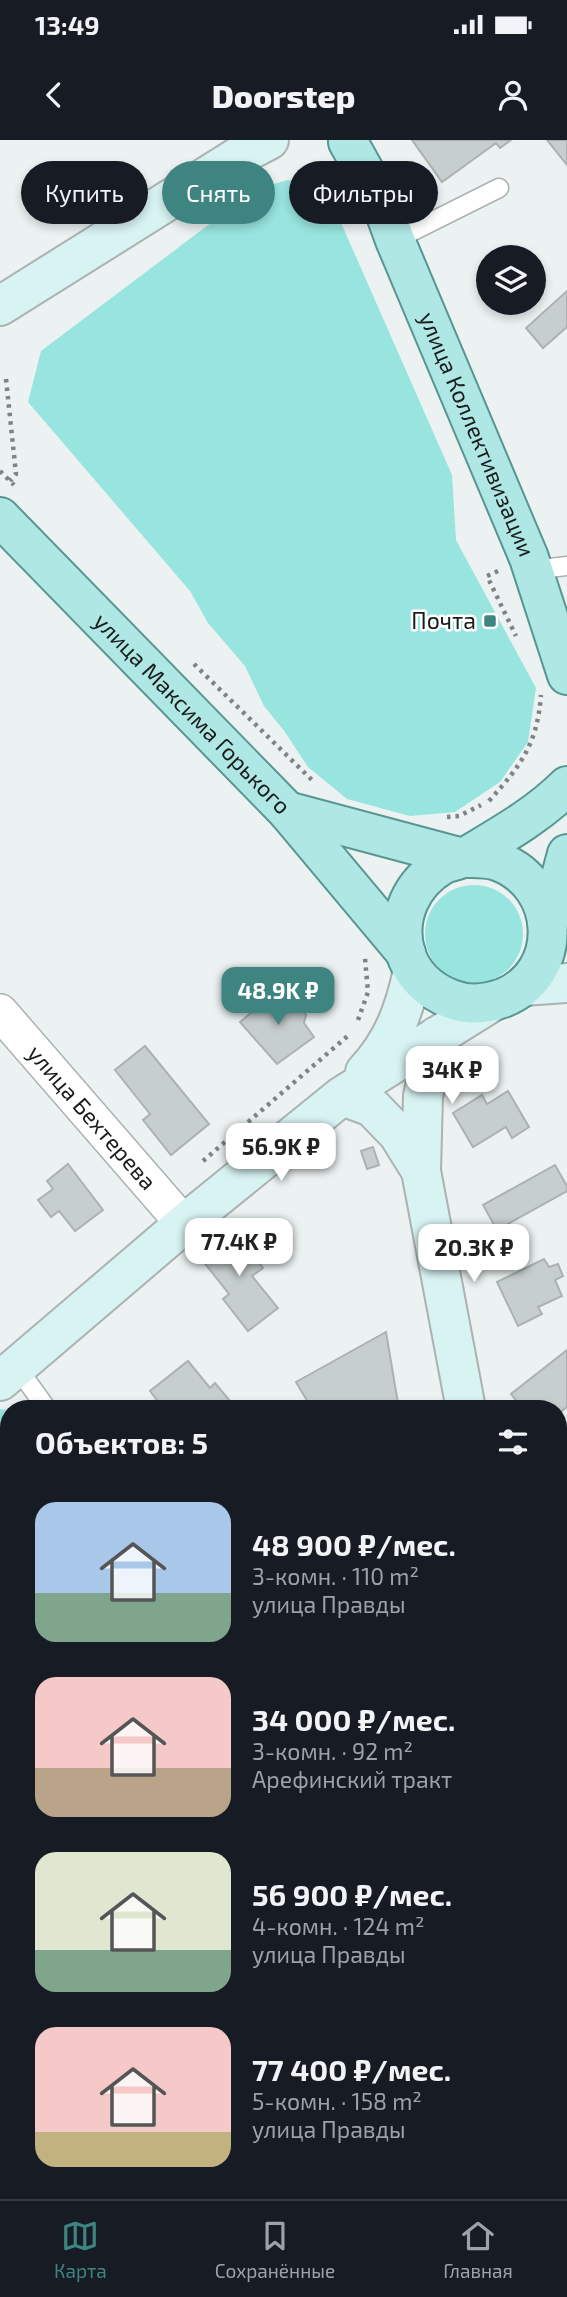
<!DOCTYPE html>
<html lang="ru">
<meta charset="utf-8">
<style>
body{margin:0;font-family:"Exo 2",sans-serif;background:#242831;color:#f1f3f6;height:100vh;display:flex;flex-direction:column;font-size:26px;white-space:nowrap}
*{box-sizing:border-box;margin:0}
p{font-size:23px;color:#9ea1a6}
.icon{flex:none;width:38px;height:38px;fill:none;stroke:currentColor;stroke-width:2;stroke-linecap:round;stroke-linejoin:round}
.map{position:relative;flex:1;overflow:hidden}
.side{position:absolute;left:0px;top:1260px;width:567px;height:800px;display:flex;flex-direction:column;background:#171b24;border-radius:28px 28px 0 0;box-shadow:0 4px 10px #0003}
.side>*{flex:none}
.guide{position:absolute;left:21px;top:21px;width:525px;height:63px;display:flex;gap:14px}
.controls{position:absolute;left:476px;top:105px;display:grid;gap:14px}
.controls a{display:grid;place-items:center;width:70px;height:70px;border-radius:50%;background:#171b24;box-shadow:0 4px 10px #0003;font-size:35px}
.price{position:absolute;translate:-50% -60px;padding:0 16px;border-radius:14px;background:#fff;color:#222;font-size:23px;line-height:46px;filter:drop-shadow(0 2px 4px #0008)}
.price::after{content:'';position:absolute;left:50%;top:42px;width:21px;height:16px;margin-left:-10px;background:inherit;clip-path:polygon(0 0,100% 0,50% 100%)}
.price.current{background:#3e8582;color:#fff}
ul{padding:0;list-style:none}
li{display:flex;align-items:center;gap:21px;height:175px;padding:0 35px}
li span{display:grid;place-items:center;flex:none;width:196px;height:140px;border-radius:21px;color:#555}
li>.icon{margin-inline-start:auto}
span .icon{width:84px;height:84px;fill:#fffc;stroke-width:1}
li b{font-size:30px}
h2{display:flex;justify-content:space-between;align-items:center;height:84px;padding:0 35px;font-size:30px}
.pill{padding:0 24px;border-radius:32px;background:#171b24;box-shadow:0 4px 10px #0003;font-size:24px;line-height:63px}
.pill.current{background:#3e8582;color:#fff}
.status{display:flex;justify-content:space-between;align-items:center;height:49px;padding:0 35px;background:#171b24;direction:ltr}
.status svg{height:19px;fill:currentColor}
header{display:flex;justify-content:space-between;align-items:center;height:91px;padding:0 35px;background:#171b24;font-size:32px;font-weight:800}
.dock{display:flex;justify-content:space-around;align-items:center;height:98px;border-top:2px solid #363941;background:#171b24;font-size:19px;color:#9ea1a6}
.dock a{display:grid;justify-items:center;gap:4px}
.dock .current{color:#3e8582}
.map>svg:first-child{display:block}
.green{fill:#98e4df}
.building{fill:#c7cece;stroke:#abb2b1;stroke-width:2}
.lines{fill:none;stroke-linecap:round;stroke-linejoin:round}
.lane-casing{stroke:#abb2b1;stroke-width:21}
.street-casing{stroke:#abb2b1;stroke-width:38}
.secondary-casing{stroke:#abb2b1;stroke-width:42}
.primary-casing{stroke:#589692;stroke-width:42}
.path{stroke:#7f8383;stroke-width:4.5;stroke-dasharray:3.5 5;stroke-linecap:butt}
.lane{stroke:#fff;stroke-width:18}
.street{stroke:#fff;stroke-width:35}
.secondary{stroke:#d7f3f2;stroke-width:38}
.primary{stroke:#afe7e4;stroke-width:38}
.poi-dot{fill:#3e8582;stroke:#fff;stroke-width:2.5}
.labels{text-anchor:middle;stroke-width:5;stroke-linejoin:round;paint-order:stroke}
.street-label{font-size:23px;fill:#1a1c1c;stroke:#fff}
.poi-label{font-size:23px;fill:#1a1c1c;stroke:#fff;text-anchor:end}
</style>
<div class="status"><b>13:49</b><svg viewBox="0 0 49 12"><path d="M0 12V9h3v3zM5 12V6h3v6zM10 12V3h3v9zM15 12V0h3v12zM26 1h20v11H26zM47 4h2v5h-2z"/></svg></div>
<header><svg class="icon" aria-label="back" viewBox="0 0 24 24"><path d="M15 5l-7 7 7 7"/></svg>Doorstep<svg class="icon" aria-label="person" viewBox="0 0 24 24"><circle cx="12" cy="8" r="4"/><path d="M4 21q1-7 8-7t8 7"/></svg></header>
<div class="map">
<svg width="567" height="2059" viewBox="0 0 567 2059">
<rect width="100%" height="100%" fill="#ebf2f1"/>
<path class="green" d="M288,40L315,47L338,76L452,335L456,400L536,548L528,602L500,642L455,672L410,676L347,659L308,627L285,592L264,566L245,526L208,483L190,451L28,262L41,211L256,49Z
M425 794a49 49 0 1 1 98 0a49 49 0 1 1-98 0Z
M0,1269L9,1270V1474L0,1482Z"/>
<path class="building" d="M412,0H511L500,8L496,3L442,42Z
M547,0H567V25Z
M567,151V187L543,208L526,188Z
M277,851L288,864H298L306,875L304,883L314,897L277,924L240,882Z
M145,906L209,984L171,1015L143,980L150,974L115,930Z
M508,951L529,987L512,998L506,987L473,1007L453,973L482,955L487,964Z
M373,1007L379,1025L367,1029L361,1011Z
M68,1024L103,1070L75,1091L59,1071L51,1077L38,1060L53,1049L47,1041Z
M555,1025L567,1046V1051L497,1090L483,1065Z
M224,1088L227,1093L233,1088L263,1128L252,1136L278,1168L248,1191L223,1159L229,1154L199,1116L219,1101L214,1095Z
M544,1119L549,1127L558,1124L563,1136L555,1140L562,1156L538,1167L542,1174L518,1186L497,1142Z
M386,1192L399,1269H312L296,1242Z
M567,1210V1267L558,1274V1269L552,1267L523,1269L511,1254Z
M188,1221L210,1248L215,1243L230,1261L225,1266H237L239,1269H152L159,1263L150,1251Z
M0,1628L9,1638V1667L5,1663L0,1668Z
M0,1979L8,1980L9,2043L7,2045L0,2038Z
M231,2051H279L280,2052L275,2059H242Z"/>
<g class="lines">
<g class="lane-casing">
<path id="lane" d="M395,100L499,48
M533,430L567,426
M16,1226L47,1269
M0,1809L9,1816"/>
</g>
<g class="street-casing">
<g id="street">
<path id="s1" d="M0,872L184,1084"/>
<path d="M558,1847L567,1918"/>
</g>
</g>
<g class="secondary-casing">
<path id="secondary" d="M0,166L244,13L269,0
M524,846L567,843
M437,896L423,956L421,1031L466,1269
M365,932C393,902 405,869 413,830
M342,956L372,967L398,994L421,1031
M0,1241L184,1084L342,956L492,862
M558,1690L567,1688"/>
</g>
<g class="primary-casing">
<g id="primary">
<path id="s2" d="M348,2L380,59L395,100L529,418L567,535"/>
<path id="s3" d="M0,377L287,671L406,813"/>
<path d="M287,671L463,718C476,718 488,717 500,722C561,746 565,833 503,858C486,864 468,866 451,859C429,851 411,834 405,811C396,776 412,743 442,725C450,721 459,721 467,716C502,695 538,675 567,646"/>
<path d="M548,784L567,714"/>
</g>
</g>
<path class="path" d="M6,239L16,334L10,341
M0,331L14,345
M498,431L487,436L516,496
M194,524L315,643
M489,661C521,625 537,605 541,555
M447,677L459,676L481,665
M358,880L368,852L365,818
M203,1021L350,894"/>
<use href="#lane" class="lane"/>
<use href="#street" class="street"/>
<use href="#secondary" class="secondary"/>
<use href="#primary" class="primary"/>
</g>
<rect class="poi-dot" x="483" y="474" width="14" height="14" rx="3.5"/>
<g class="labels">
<g class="street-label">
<text dy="8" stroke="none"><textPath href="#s2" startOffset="320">улица Коллективизации</textPath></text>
<text dy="8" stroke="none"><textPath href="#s3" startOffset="275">улица Максима Горького</textPath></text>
<text dy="8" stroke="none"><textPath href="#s1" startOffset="140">улица Бехтерева</textPath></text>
</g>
<g class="poi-label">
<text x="476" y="489">Почта</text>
</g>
</g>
</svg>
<div class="controls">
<a><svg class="icon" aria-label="layers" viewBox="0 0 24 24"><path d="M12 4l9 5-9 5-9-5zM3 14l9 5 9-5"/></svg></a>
</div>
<b class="price current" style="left:278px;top:887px">48.9K ₽</b>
<b class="price" style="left:452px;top:966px">34K ₽</b>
<b class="price" style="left:281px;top:1043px">56.9K ₽</b>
<b class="price" style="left:239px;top:1138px">77.4K ₽</b>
<b class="price" style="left:474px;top:1144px">20.3K ₽</b>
<div class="guide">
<a class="pill">Купить</a>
<a class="pill current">Снять</a>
<a class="pill">Фильтры</a>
</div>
<section class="side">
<h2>Объектов: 5<svg class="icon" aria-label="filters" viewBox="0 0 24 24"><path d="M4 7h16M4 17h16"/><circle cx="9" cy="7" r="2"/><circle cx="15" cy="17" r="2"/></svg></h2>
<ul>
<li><span style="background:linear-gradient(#a9c7e8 65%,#7fa58c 0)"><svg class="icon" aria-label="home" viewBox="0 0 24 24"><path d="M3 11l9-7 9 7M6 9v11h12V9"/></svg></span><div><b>48 900 ₽/мес.</b><p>3-комн. · 110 m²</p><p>улица Правды</p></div></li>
<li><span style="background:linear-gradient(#f6c9c9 65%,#b9a48a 0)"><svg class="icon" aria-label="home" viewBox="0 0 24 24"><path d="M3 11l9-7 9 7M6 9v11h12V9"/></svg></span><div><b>34 000 ₽/мес.</b><p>3-комн. · 92 m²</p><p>Арефинский тракт</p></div></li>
<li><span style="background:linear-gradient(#dfe7d0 70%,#7fa58c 0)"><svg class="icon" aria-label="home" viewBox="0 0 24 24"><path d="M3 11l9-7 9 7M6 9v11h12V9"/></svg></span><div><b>56 900 ₽/мес.</b><p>4-комн. · 124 m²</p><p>улица Правды</p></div></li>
<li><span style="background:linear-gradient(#f6c9c9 75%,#c2b280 0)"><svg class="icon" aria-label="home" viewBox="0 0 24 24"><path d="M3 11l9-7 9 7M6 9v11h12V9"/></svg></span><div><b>77 400 ₽/мес.</b><p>5-комн. · 158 m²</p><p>улица Правды</p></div></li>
</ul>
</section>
</div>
<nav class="dock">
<a class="current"><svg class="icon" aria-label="map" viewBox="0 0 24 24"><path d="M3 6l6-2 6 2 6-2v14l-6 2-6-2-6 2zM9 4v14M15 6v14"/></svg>Карта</a>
<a><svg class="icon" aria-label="saved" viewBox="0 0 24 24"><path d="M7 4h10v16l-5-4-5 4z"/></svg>Сохранённые</a>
<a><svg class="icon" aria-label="home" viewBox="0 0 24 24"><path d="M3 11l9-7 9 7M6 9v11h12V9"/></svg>Главная</a>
</nav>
